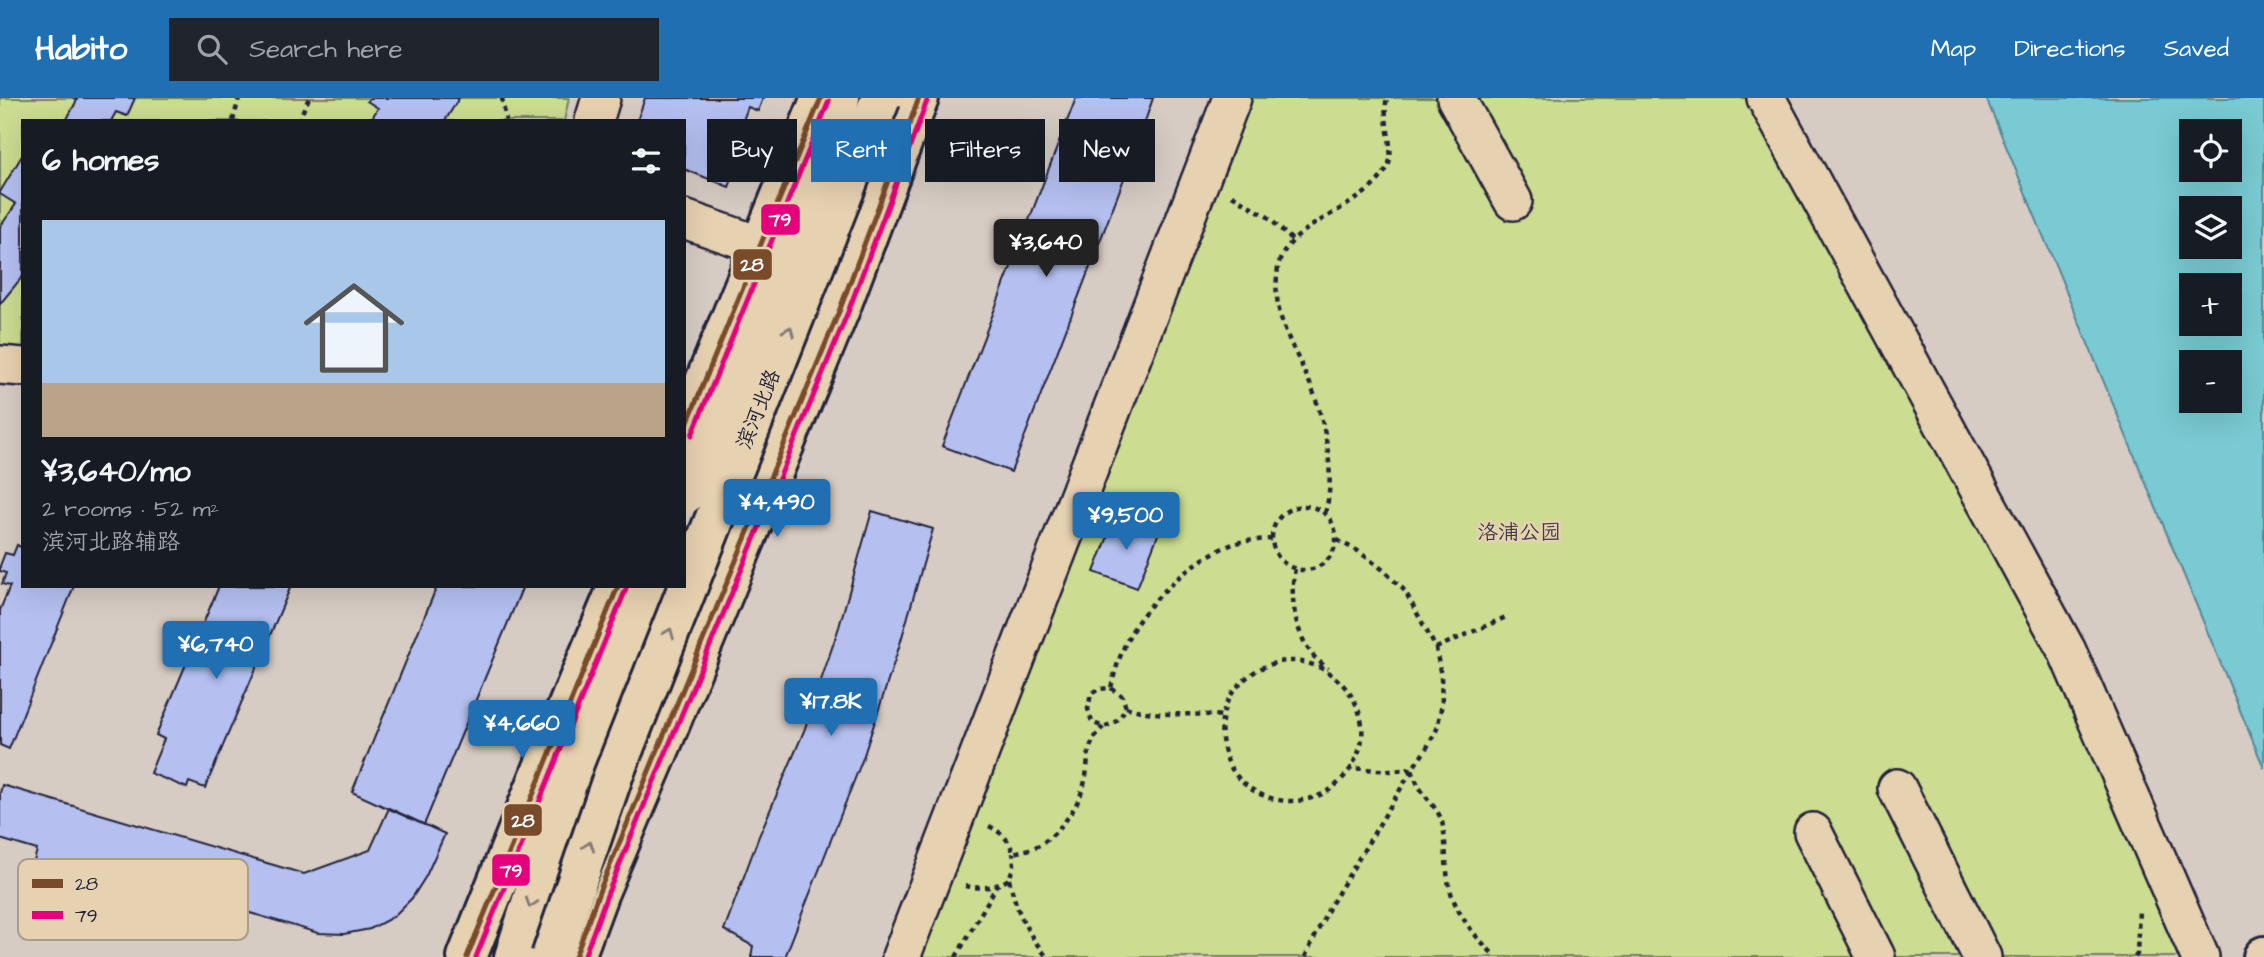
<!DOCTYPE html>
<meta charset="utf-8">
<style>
body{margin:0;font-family:"Architects Daughter","LXGW WenKai TC",sans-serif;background:#20242c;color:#f1f3f6;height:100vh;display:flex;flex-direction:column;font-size:26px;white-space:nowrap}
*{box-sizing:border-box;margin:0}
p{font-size:23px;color:#9ea1a6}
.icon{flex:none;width:38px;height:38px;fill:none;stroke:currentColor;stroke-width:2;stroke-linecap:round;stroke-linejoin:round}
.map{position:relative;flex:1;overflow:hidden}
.side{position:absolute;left:21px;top:21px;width:665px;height:469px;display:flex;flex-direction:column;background:#171b24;border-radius:0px;box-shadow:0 7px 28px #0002}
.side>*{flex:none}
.guide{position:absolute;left:707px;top:21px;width:665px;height:63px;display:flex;gap:14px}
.tools{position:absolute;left:2179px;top:21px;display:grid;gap:14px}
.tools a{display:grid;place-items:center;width:63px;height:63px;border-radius:0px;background:#171b24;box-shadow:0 7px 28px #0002;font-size:35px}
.price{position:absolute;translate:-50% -60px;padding:0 16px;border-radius:7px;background:#1f6fb2;color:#fff;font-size:23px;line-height:46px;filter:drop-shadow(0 2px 4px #0008)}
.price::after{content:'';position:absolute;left:50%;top:42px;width:21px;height:16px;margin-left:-10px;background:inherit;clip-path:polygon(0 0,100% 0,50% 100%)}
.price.on{background:#222;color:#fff}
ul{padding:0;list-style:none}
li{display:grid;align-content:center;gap:14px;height:371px;padding:0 21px}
li span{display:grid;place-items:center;height:217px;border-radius:0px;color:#555}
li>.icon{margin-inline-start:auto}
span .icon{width:126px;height:126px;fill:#fffc;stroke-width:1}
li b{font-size:30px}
h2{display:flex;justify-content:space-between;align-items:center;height:84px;padding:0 21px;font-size:30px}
.pill{padding:0 24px;border-radius:0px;background:#171b24;box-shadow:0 7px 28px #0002;font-size:24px;line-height:63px}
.pill.on{background:#1f6fb2;color:#fff}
header{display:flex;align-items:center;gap:42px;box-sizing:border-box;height:98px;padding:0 35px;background:#1f6fb2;color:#fff}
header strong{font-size:33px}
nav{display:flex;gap:38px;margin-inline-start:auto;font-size:24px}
.search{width:490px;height:63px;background:#20242c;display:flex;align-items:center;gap:18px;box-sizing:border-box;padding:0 24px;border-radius:0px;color:#9ea1a6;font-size:26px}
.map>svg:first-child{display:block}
.green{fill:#ccdc90;stroke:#777f66;stroke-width:2}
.water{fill:#79cad2;stroke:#568796;stroke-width:2;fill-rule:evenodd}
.building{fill:#b5c0f1;stroke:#22223b;stroke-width:2}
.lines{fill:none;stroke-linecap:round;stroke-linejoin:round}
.street-casing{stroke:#22223b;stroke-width:42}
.secondary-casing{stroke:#22223b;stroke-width:44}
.highway-casing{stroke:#22223b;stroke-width:44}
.path{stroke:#22223b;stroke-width:4.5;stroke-dasharray:5 5;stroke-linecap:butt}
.street{stroke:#e6d1b0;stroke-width:37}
.secondary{stroke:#e6d1b0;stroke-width:38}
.highway{stroke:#e6d1b0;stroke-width:38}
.secondary-bridge-casing{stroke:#22223b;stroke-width:44;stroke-linecap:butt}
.secondary-bridge{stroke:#e6d1b0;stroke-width:38}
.bus-1-casing{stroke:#e6d1b0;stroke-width:10}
.bus-2-casing{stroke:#e6d1b0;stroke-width:10}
.bus-1{stroke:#7a4b2a;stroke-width:5}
.bus-2{stroke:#e5007d;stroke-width:5}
.oneway{stroke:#847a76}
.labels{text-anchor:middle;stroke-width:5;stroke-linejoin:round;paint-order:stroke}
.street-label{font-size:21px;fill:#22223b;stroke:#e6d1b0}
.park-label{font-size:21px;fill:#3c3e48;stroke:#e6d1b0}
.key{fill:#e6d1b0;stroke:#ab9c8d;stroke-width:2}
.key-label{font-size:19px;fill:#22223b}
.line-badge{stroke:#e6d1b0;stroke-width:2.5}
.badge-label{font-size:19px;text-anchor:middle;font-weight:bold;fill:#fff}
</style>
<header>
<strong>Habito</strong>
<div class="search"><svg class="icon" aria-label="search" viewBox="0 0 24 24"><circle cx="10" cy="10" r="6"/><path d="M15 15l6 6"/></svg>Search here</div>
<nav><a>Map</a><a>Directions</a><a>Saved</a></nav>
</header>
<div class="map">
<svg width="2264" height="859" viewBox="0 0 2264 859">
<rect width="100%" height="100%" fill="#d7ccc4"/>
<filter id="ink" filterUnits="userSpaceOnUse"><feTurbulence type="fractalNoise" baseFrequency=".0143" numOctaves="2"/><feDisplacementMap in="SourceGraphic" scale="14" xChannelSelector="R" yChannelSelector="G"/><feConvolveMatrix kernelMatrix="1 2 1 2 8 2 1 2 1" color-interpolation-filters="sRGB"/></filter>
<g filter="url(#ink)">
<path class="green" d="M0,0H569L564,23H23V253L0,251Z
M1232,0H1766L2067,553L2200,859H901Z"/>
<path class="water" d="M1986,0H2264V670ZM2191,33H2230V72H2191ZM2191,110H2230V149H2191ZM2191,187H2230V226H2191ZM2191,264H2230V303H2191Z"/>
<path class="building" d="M74,0H135L127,18L116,14L111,23H66L77,2Z
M370,0H459L445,23H370L378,10L367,3Z
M645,0H763L758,13L748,9L736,41L746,45L729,89L684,71V23H637Z
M1076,0H1153L1137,47L1011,374L942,348Z
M23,56V178L0,206V129L16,106L0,96V94Z
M872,413L933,431L900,546L863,660L785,859H751L753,848L724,832L759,738L804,633L839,529Z
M1116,418L1159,434L1137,490L1094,474Z
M17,447L23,450V488H74L9,651L0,647V512L10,488L2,486L6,475L0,473V468L5,455L13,457Z
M219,488H291L205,690L189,684L187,690L150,675L164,641L156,637Z
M437,488H523L424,727L352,694Z
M2,687L304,776L370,752L389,710L445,736L426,778L412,800L393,819L370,831L344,836L318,835L128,779L122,797L32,771L37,752L0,741V695Z"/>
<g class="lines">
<g class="street-casing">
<path id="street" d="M1456,0L1513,103
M1766,0L2067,553L2200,859
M594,23L601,0
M684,121L790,158
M0,267L23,269
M1897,690L1982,859
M1813,734L1876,859
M901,859L1232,0"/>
</g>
<g class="secondary-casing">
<path id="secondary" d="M684,334L821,0
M467,859L571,600L618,488
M514,859L566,696L646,488
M575,859L599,794L661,648L840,211L919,0"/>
</g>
<g class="highway-casing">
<path id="highway" d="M2263,859L2264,858"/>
</g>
<path class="path" d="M502,0L506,23
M233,23L239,0
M298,23L309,0
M1232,97L1268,119L1292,142
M1272 440a32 32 0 1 1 64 0a32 32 0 1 1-64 0Z
M1325,415C1337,377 1324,317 1308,281C1290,241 1271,216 1278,170C1285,123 1368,112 1388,68C1396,51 1381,20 1387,0
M1337,442L1358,453L1382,471L1405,493L1436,550L1441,579L1442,606L1437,631L1425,653L1412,671L1391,673L1351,670C1341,683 1331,694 1315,699C1279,712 1235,693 1225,655C1219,635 1220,612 1233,594C1262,556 1310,552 1343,587C1356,601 1364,620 1362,640C1361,651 1356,660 1351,670
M1295,471C1289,497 1295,535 1312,556C1316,562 1323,566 1328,571
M1436,550L1506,519
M1111,590L1122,598L1126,609C1120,621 1116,625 1103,629L1092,624L1088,611L1091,596L1099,591L1111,590C1116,568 1124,544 1137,525C1157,496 1195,461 1228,448C1242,442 1257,442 1272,441
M1126,609C1157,620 1190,614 1222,618
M1412,672C1414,677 1416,683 1418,687C1425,700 1438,710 1442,724C1446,740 1445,756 1447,773C1449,807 1470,833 1493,856
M989,728C1002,735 1009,741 1013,755C1020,753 1028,752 1035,749C1055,741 1077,711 1083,690C1092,662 1081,654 1103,629
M1009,781C1017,814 1025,832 1047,859
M965,788C983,791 994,790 1009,781L1014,767L1013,755
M956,859L996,789
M1305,859L1329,810L1412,672
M2135,859L2137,856L2139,812"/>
<use href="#street" class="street"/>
<use href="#secondary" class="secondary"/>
<use href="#highway" class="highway"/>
<g class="secondary-bridge-casing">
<path id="secondary-bridge" d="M684,397L780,167L840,0
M551,859L613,678L881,0"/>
</g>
<use href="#secondary-bridge" class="secondary-bridge"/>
<g class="bus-1-casing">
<path id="bus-1" d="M684,333L821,0
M467,859L618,488
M575,859L599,794L840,211L919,0"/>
</g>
<g class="bus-2-casing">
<path id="bus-2" d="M692,337L829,3
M476,859L626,491
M584,859L607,797L848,214L927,3"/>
</g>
<use href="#bus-1" class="bus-1"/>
<use href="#bus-2" class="bus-2"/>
</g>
<defs><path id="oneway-chevron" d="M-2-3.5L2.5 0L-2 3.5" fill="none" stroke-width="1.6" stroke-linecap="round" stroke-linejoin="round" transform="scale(1.75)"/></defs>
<g class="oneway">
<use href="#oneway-chevron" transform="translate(789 233) rotate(-68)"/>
<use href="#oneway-chevron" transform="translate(669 535) rotate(-68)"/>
<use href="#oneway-chevron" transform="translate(589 748) rotate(-71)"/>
<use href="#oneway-chevron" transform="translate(531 805) rotate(108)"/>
</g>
</g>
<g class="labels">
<g class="street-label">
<text transform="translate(758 311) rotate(-68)" y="7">滨河北路</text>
</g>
<g class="park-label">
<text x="1519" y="441">洛浦公园</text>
</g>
</g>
<rect x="18" y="761" width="230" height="81" rx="10" class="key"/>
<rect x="32" y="781" width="31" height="9" fill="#7a4b2a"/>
<rect x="32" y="813" width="31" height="8" fill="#e5007d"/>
<g class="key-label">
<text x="75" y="792">28</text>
<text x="75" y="824">79</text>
</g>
<g class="line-badge">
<rect x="760" y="105" width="41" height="33" rx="7" fill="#e5007d"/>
<rect x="732" y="150" width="41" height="33" rx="7" fill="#7a4b2a"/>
<rect x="503" y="705" width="40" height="34" rx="7" fill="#7a4b2a"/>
<rect x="491" y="755" width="40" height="34" rx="7" fill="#e5007d"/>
</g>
<g class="badge-label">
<text x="780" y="128">79</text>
<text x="752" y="173">28</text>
<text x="523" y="729">28</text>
<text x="511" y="779">79</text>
</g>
</svg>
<div class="tools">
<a><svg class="icon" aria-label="locate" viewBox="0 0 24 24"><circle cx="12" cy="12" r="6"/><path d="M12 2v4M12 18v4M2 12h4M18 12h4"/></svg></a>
<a><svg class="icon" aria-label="layers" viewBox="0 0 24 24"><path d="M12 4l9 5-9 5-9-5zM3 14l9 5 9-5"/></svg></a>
<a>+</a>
<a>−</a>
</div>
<b class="price on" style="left:1046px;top:181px">¥3,640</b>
<b class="price" style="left:777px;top:441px">¥4,490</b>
<b class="price" style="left:1126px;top:454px">¥9,500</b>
<b class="price" style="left:216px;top:583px">¥6,740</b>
<b class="price" style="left:831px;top:640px">¥17.8K</b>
<b class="price" style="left:522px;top:662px">¥4,660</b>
<div class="guide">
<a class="pill">Buy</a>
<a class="pill on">Rent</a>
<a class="pill">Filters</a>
<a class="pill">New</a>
</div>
<section class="side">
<h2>6 homes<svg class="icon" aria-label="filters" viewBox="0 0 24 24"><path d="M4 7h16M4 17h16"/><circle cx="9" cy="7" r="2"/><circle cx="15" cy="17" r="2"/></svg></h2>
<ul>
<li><span style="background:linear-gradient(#a9c7e8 75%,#b9a48a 0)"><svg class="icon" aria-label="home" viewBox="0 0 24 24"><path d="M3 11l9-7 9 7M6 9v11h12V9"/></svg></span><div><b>¥3,640/mo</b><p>2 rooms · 52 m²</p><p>滨河北路辅路</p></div></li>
</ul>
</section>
</div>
